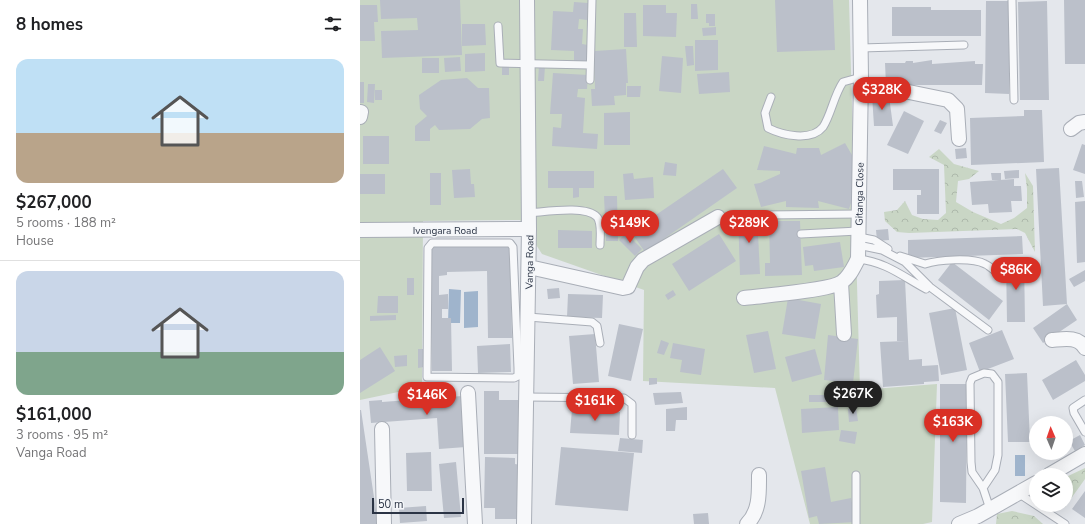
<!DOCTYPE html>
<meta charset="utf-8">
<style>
body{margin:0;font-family:"Nunito Sans",sans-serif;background:#f6f6f6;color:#202124;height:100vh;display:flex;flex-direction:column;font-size:15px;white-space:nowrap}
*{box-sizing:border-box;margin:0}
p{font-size:13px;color:#757577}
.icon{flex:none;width:22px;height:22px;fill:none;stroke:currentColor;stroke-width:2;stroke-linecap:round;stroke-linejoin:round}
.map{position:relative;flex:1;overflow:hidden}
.side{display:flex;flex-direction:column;background:#fff;width:360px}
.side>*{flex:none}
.needle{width:26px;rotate:358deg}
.tools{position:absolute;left:669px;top:416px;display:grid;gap:8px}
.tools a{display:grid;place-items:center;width:44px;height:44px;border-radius:50%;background:#fff;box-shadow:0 4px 16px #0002;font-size:20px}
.scale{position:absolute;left:12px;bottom:10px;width:92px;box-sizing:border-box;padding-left:4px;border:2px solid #2b3445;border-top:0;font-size:11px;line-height:14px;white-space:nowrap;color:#2b3445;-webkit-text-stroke:3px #f4f6f9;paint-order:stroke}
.price{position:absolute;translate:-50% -34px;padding:0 9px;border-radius:14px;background:#d93025;color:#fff;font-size:13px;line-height:26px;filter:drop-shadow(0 1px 2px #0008)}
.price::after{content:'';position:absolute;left:50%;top:24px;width:12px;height:9px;margin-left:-6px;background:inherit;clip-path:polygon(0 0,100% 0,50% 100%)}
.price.selected{background:#222;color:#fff}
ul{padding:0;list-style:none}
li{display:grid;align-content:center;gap:8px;height:212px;padding:0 16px}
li+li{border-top:1px solid #e0e0e0}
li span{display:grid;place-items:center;height:124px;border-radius:12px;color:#555}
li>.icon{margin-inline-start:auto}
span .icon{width:72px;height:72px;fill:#fffc;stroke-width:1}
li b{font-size:17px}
h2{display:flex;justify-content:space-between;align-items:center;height:48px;padding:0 16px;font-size:17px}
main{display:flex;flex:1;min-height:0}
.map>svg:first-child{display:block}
.forest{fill:url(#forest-crowns)}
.garden{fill:#c9d6c5}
.water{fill:#9fb4cc}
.building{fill:#bbc0ca}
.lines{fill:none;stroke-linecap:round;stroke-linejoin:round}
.service-casing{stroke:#a9aeb7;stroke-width:9}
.minor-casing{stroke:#a9aeb7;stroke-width:16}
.service{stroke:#f7f8fa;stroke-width:7}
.minor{stroke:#f7f8fa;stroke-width:14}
.labels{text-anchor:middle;stroke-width:3;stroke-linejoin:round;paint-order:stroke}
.street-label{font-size:10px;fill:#2b3445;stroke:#f4f6f9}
</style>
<main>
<section class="side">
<h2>8 homes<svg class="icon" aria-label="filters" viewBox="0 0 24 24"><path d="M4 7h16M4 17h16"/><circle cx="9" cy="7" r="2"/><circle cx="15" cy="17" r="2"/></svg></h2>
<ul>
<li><span style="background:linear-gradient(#bfe0f5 60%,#b9a48a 0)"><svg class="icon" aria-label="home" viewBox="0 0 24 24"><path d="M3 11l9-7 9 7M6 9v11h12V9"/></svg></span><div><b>$267,000</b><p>5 rooms · 188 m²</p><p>House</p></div></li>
<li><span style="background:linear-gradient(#c9d6e8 65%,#7fa58c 0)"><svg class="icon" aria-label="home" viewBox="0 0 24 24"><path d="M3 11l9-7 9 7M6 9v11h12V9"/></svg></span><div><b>$161,000</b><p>3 rooms · 95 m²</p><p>Vanga Road</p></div></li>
</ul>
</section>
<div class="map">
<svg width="725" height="524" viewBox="0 0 725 524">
<defs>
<pattern id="forest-crowns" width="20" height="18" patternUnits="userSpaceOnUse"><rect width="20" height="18" fill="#c9d6c5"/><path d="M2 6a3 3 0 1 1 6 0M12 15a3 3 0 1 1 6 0" fill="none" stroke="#adb8ab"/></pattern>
</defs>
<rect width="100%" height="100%" fill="#e4e7ec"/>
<path class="forest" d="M579,149L594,164L619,171L609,179L598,181L596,202L613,212L641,224L654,218L667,208V189L665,173L673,186L675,252L665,233L657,229L549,233L537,232L525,221L524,212L537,210L545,201L552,215L563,219L578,220L586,213L584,165L569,157Z
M725,468V479L705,507L706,477Z
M652,511L674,516L683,524H636L637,514Z"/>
<path class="garden" d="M0,0H489L500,390L577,384L572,522L563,524H450L415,388L283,381L284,290L182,254L160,220L63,221L62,387L0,400Z"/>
<path class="water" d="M89,289L101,290L100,323H88Z
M118,291V327L104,328V292Z
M655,455H665V476H655Z"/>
<path class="building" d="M20,0H100L102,55L22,58L21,31L58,30L57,18L21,19Z
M415,0H473L475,50L417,52Z
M704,0H725V64H705Z
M626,1H650L649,94L625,93Z
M687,1L689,100H660L658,2Z
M214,2L228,3L227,20L219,19L218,29H223L222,44L228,45L227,62L214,61V51L191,50L193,11L213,12Z
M331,4H337L338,19H331Z
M0,5H17L18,22H14L15,41H0Z
M283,5H306V13H317L316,37L283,36Z
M532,7H571V10H621V36H532Z
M264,13H276L277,47H264Z
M346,14H355V26H349V23H346Z
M102,24H125L126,45L102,46Z
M356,27V35L343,36L342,28Z
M335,40H358V70L335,71Z
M325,46H333L334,65L327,66Z
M266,49L268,83H266V95L254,96L255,105L232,106L231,89H235L234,51Z
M125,53V71L105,72V54Z
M302,56L323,58L321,93L299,91Z
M100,57L101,71L85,72L84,58Z
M62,58H79V73H62Z
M572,60V64L615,61V64H623L622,85H526L525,63H545L546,61H553V63Z
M179,66H185L184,81H178Z
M142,67H149V75H142Z
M369,72L370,92L339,94L337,74Z
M193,73L228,75L227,89H218L217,97L225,98L223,133L238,134L237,149L192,146L193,127L201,128L202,114H190Z
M107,78L118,88H129L130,118L122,119L110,129L79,130L75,125L70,129V141H55V126L67,116L60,109L59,95L81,80Z
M0,82H4V103H0Z
M8,84H15L14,103L7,102Z
M267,86H281L280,97H267Z
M15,90H22V100H15Z
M512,95L529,96L533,126H514Z
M664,110H682L684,162L611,165L610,118L664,116Z
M544,111L564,121L548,154L527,145Z
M270,112V145H244V113Z
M580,120L587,123L581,134L574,131Z
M3,136H29V164H3Z
M485,143L496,162L497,185L489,209L458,201L459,208L426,207V201L401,207L394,184L400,183L420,174V171L397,170L404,146L436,154L437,148H459L461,155Z
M722,144L725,145V174L713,170Z
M606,148L607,158L596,159L595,149Z
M305,162L317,164L316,176L303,175Z
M699,168L707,304L683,306L676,169Z
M110,169L111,184H114L115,197L94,198L92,170Z
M363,169L377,188L285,252L271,232Z
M533,169H579V214H557V195H561V190H533Z
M659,170V178L645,179L644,171Z
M188,171H234V188H219V197L213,198V188H188Z
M70,173H81V205H70Z
M273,173L274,179L293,177L294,198L265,200L263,174Z
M631,173H641V180H632Z
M0,174H25V194H0Z
M654,179V186H661L662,201H651L652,212L629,213L628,204L612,205L610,182Z
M715,181H722L724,197L716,198Z
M244,196H257L258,241H246Z
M725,201V262L717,263L715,202Z
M378,213H397L400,274L380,275Z
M409,221H440L442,275L405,276V263H410Z
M528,229L529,240L517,241L516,230Z
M198,230L232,231V248H198Z
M266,233L282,249L275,256L259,240Z
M359,234L376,261L329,291L312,264Z
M662,236L663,254L548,258V240Z
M480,242L484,267L454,271L453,265L445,266L443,247Z
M150,246L152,338H128L127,271L87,272V275L79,276V295L88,294V309H82V318H91L92,371H72L71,247Z
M664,259L665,322H647L646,260Z
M592,262L643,301L629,320L578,280Z
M725,270V281L714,287L709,279Z
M47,278H54V295H47Z
M545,280L549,360L562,359V366L578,365L579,381L564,382V384L523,387L520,342L546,341H537V317L517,318L516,295L519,294V281Z
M199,288L200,298L188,299L187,289Z
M313,290L316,295L308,300L305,295Z
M208,294L243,295L242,318L207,317Z
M18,296H38V313H17Z
M428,298L461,304L455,339L422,334Z
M707,304L717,320L683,343L673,328Z
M595,308L607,370L581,375L569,313Z
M36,315V320L10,321V316Z
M259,324L283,329L271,381L248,376Z
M642,330L654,359L620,372L609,343Z
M408,331L416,369L394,373L386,335Z
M235,334L239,382L213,384L209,336Z
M468,335L498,339L493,383L464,380Z
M301,340L309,343L304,355L297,353Z
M313,343L345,349L341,375L320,372L322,360L310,358Z
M150,344L151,372L118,373L117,346Z
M20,347L35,371L0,393V360Z
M58,349H63L64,367L58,368Z
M455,349L462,374L432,382L425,357Z
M47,355V366L35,367L34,356Z
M716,360L725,375V381L693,400L682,380Z
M667,373L670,442H648L645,374Z
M289,378H297V384L289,385Z
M580,384H607L606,503L580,502Z
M124,391H139V400H160V454H124Z
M321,392L323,403L295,405L293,393Z
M449,395H470V402H449Z
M102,396L106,447L79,449L77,418L11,423L9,401L22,400V402Z
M327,407V420H316L315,431H306V409Z
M478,407L479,430L442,433L441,409Z
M496,408L498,421L489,422L488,409Z
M212,409L260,412L259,435L210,433Z
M0,410H1L18,524H0Z
M481,430L497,432L495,444L479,441Z
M720,435L725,445L715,451L709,441Z
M260,438L283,440L282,453L258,451Z
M201,447L274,453L268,511L195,505Z
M71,452L72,491H47L46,453Z
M125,457L155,458V464L161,465L160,519H135V508H124Z
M96,462L101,517L84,518L79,464Z
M465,467L471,502L491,498L496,522L459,524L457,516L449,518L441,471Z
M725,491V518L712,509Z
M66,506L67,521L40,523L39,508Z
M348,513L349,524H334L333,514Z"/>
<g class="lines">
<g class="service-casing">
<path id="service" d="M652,0L654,100
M138,26L140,63L230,65
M501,48L604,45
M230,80L232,0
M411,97L405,113L408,128C422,135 451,142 463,127C471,115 474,95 483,82L501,77
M169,213C185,212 226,205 237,217C242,223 240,237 240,245
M403,215L500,214
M441,234L498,231
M499,237L514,240L528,249
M72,243H150L153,247L158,368V376L154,378L67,377L68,248Z
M498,245L522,250L545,262L570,287L628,330
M540,256L565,264C577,260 612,257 625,264C628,265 632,269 635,271
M498,259C526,262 542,276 566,289
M168,317L232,322L237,326L240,343
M166,397L264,398L272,404V435
M725,400L713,408L714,413L725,432
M496,475V524
M623,488L635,470L638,455V382L632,374L624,373L612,378L610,383L611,462L612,472L623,488L630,509
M658,493L705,524"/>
</g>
<g class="minor-casing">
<path id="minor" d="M501,87L544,91L588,100L597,109L599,139
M0,117L1,112
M711,129L719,123L725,122
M0,230L169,229
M169,267L263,288L268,287L277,267L283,260L358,217
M481,283L484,334
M384,298C401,296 472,290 482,282C490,276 493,268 498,259L501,77L500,0
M692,340C704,339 718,336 725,348
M108,393L115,524
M22,429L24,524
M689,475L725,454
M164,524L169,229L167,0
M387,524C400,511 399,493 399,475
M599,524L618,516L676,483"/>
</g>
<use href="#service" class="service"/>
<use href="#minor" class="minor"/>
</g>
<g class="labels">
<g class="street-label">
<text transform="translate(499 194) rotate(-89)" y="4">Gitanga Close</text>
<text x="85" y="234">Ivengara Road</text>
<text transform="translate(169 262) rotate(-89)" y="4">Vanga Road</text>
</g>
</g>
</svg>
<div class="tools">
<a><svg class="needle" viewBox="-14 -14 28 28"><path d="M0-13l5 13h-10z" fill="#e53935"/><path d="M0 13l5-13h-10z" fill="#757577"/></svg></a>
<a><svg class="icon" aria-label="layers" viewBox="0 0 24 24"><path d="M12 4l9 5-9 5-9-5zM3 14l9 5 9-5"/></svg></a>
</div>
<div class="scale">50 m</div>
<b class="price" style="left:522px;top:111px">$328K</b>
<b class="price" style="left:270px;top:244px">$149K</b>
<b class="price" style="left:389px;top:244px">$289K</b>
<b class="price" style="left:656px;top:291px">$86K</b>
<b class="price selected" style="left:493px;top:415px">$267K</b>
<b class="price" style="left:67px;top:416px">$146K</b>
<b class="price" style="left:235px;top:422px">$161K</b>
<b class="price" style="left:593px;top:443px">$163K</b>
</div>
</main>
